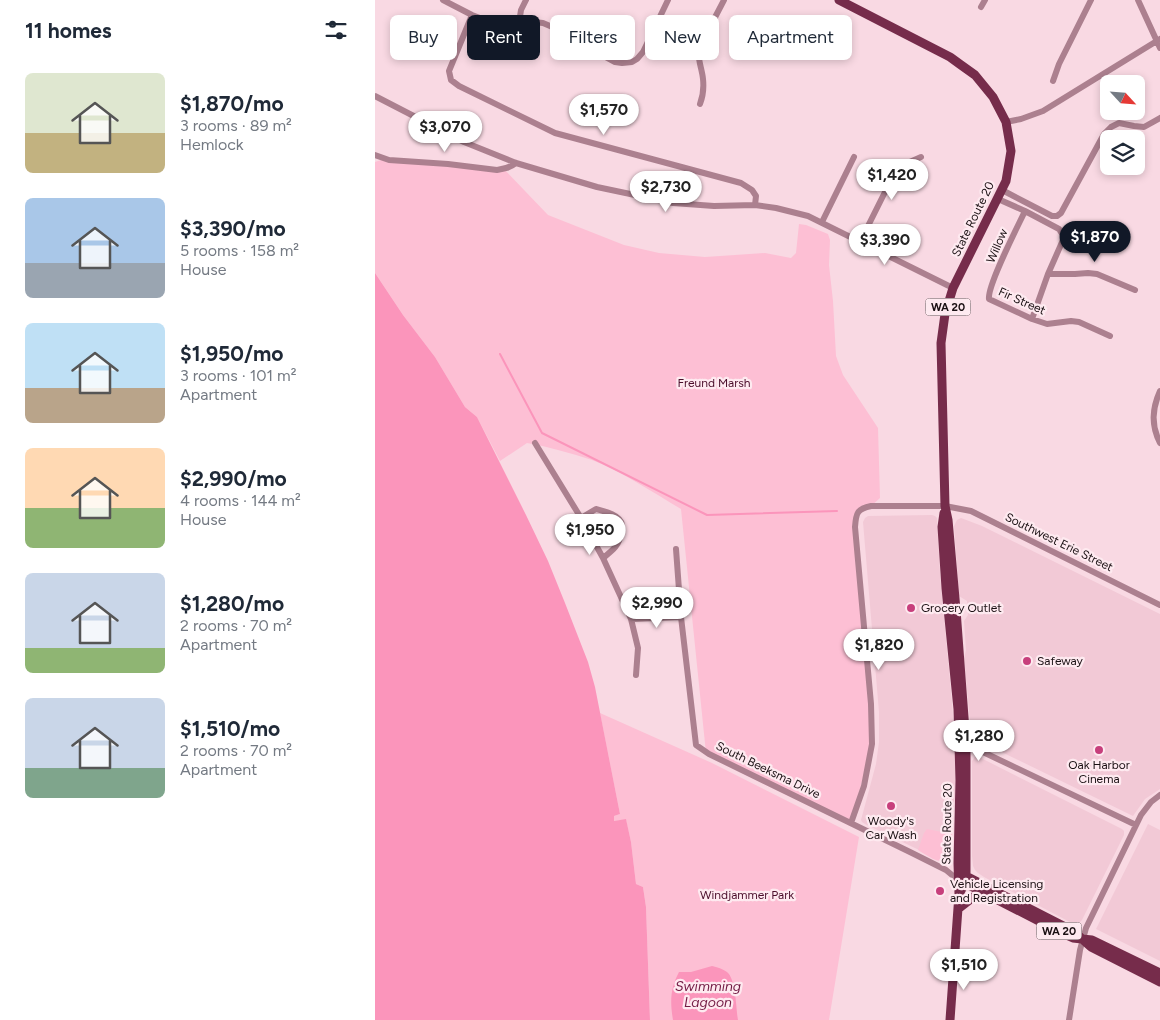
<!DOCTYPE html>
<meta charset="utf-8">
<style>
body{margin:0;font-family:Figtree,sans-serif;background:#f6f6f7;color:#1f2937;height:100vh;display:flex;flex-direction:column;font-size:19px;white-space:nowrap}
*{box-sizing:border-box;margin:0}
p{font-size:16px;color:#747a83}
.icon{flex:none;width:28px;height:28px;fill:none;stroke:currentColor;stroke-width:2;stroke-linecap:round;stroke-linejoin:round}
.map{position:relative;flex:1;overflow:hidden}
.details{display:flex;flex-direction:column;background:#fff;width:375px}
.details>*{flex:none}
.banner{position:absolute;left:15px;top:15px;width:475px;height:45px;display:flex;gap:10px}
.needle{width:32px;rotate:116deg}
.fabs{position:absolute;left:725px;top:75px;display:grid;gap:10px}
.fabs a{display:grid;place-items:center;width:45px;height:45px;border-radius:8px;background:#fff;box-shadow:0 2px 8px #0003;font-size:25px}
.price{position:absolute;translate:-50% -42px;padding:0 11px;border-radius:18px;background:#fff;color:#222;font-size:16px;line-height:32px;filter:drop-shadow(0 1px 2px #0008)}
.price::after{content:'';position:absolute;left:50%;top:30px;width:15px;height:11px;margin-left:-8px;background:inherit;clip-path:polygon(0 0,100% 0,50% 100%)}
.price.on{background:#111827;color:#fff}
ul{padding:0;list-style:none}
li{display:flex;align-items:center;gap:15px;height:125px;padding:0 25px}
li span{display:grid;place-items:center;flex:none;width:140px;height:100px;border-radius:8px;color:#555}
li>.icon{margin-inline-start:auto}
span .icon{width:60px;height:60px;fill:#fffc;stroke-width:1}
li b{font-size:21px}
h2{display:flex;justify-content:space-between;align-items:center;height:60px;padding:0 25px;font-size:21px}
.chip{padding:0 18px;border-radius:8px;background:#fff;box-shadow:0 2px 8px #0003;font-size:18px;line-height:45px}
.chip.on{background:#111827;color:#fff}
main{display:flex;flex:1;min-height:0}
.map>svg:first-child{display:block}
.built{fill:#f2c9d6}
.green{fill:#fdbfd4}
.water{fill:#fb95bb}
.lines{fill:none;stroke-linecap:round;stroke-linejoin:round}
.stream{stroke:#fb95bb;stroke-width:2}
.minor{stroke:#ac808f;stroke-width:6}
.major{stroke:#762c4b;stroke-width:9}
.poi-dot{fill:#c73f7c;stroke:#feeaf0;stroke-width:2}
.labels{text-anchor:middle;stroke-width:4.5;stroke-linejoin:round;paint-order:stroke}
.shield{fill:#feeaf0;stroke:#5e5155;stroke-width:1}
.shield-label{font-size:11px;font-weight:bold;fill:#1a1013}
.street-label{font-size:12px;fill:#1a1013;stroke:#feeaf0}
.park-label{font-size:12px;fill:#4b0e2b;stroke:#feeaf0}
.poi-label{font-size:12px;fill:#1a1013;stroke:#feeaf0;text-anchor:start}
.water-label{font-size:14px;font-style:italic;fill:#731b44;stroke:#feeaf0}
</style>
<main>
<section class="details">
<h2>11 homes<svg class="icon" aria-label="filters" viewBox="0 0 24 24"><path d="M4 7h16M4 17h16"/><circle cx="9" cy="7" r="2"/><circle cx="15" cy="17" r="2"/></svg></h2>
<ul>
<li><span style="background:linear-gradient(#dfe7d0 60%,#c2b280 0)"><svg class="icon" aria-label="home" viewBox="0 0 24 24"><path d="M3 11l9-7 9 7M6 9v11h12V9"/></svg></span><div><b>$1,870/mo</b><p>3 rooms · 89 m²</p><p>Hemlock</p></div></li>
<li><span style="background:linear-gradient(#a9c7e8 65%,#9aa5b1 0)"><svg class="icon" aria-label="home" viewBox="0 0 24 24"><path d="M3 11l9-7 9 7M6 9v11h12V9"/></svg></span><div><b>$3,390/mo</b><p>5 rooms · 158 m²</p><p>House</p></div></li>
<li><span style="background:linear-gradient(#bfe0f5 65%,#b9a48a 0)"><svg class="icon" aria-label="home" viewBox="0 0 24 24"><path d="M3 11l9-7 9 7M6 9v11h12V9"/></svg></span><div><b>$1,950/mo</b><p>3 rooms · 101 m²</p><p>Apartment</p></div></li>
<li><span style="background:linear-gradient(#ffd9b3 60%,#8fb573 0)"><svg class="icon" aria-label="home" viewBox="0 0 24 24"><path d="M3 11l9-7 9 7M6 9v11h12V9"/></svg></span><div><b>$2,990/mo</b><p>4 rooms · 144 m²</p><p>House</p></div></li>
<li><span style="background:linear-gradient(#c9d6e8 75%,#8fb573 0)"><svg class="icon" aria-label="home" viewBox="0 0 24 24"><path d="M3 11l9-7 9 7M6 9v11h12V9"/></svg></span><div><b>$1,280/mo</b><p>2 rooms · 70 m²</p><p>Apartment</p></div></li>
<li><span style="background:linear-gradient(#c9d6e8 70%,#7fa58c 0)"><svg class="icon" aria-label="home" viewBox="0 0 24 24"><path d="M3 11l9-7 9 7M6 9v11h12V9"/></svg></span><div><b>$1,510/mo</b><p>2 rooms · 70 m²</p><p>Apartment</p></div></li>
</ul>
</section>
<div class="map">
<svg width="785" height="1020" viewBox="0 0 785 1020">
<rect width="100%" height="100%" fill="#f9d9e3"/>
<path class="built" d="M557,515L560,516L562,518L565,573L577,702L581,759L580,799L578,809L577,826V858L572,862H569L490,824L487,822L486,820L501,764L504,742V712L488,522L490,518L493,516Z
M586,518L607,526L785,614V789L770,799L758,816L598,738L596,732L589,658L591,650L589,621L593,615L592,601L584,596L579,526L582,520Z
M602,756L747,829L749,831V835L707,920L704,923L699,924L693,921L609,877L603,873L600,870L598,866L597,856V761L600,757Z
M773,824L785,830V961L721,929Z"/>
<path class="green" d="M9,159L129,169L173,215L249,245L284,253L330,257L390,253L416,258L421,253L424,224L431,225L453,234L455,240L454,265L458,301L461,356L468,375L503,428L505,498L496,506L487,508L481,519L497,744L476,823L331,753L306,509C277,492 248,472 217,460C196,453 174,447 152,443L125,461L102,417L90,407L60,357L28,315L0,273V162Z
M225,713L337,763L484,837L454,1020H275L271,907L268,887L261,884L256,842L251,820L239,821V816L245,814Z
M552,829L577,834V857C566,867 553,856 543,850L549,833Z"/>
<path class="water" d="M0,273L28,315L60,357L90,407L102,417L151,515L173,561L190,603L213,662L220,687L245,814L239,816V821L251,819L256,842L261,884L268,887L271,907L275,1020H0Z
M337,966C342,967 348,969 352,972C361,979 361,1009 363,1020H298C295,1002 295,989 304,972H316Z"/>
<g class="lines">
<path class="stream" d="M125,354L167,433L332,515L462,511"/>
<path class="minor" d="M68,0L97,15L118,23L158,22L168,23L175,26L203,42L240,62L247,63L257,62L262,59L268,52L293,0
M763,0L785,48
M606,7L610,0
M97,15L74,71L76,80L84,86L180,133L366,183L377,190L381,196L380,205
M144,23L146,10L151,0
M678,81L684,64L716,0
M0,96L89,142L141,163L222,187L298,203L339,206L380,205L401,208L433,216L578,288
M325,104C328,96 329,88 328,79C327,68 322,59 324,48L349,0
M631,122L646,119L668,111L785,39
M0,155L14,160L73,164L122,170C129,169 135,168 141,163
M627,190L677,216H682L686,213L729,134L736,127L744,123L759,126L769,127L785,118
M623,199L650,211L684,229L688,235V240L673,274L657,319
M650,211C643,226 612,286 614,299L657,319L672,324L696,321L704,322L735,336
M447,222L479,157
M485,242L520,172L528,165L546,157
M673,274H700L713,273L722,274L760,290
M785,391C777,409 776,425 785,443
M160,443L206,518L228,558L256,619L263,648L261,675
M206,518L221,509C229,511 246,515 247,525C247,528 246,530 246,533C244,546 238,550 228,558
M301,549L306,617L321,745L334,754L537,853L571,870L583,880
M256,619L306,617
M589,743L761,825
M476,823L489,786L497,744L496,704L480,527C481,513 482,509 496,506H570L596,511L785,605
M694,1020L705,950L711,928L766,815L776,802L785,795"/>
<path class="major" d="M464,0L575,57L586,65L600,75L618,97L631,122L636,151L631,181L578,288L570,314L566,343L570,506L573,520L581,610L591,744V876L590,883L584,894
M569,513L567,527L571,588L583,709L585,780L583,863L584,894L575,1020
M587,874L700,932L707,939L717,940L785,973
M586,881L689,934L698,938L707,939L716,947L785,982
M583,909L601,895L610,894"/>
</g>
<g class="poi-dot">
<circle cx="536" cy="608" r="5"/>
<circle cx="652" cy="661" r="5"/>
<circle cx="724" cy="750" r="5"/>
<circle cx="516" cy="806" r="5"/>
<circle cx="565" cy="891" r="5"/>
</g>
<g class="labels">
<g class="shield">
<rect x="550.5" y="298.5" width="45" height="17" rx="4"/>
<rect x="661.5" y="922.5" width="45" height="17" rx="4"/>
</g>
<g class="shield-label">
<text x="573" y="311">WA 20</text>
<text x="684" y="935">WA 20</text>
</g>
<g class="street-label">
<text transform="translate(598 219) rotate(-64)" y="4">State Route 20</text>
<text transform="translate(622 246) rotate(-66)" y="4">Willow</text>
<text transform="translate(647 301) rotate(24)" y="4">Fir Street</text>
<text transform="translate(684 542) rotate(26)" y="4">Southwest Erie Street</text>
<text transform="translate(393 770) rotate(26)" y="4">South Beeksma Drive</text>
<text transform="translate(572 824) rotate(-89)" y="4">State Route 20</text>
</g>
<g class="park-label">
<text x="339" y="387">Freund Marsh</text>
<text x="372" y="899">Windjammer Park</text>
</g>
<g class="poi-label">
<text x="546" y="612">Grocery Outlet</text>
<text x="662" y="665">Safeway</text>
<text x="724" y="769" text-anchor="middle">Oak Harbor<tspan x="724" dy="14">Cinema</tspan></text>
<text x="516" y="825" text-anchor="middle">Woody's<tspan x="516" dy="14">Car Wash</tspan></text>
<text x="575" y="888">Vehicle Licensing<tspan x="575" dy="14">and Registration</tspan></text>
</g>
<g class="water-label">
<text x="333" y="991">Swimming<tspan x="333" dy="16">Lagoon</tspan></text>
</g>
</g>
</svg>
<div class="fabs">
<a><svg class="needle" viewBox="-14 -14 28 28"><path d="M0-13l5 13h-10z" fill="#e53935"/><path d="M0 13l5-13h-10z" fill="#747a83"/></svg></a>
<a><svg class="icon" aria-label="layers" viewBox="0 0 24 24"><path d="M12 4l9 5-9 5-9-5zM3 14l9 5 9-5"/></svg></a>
</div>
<b class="price" style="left:229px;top:136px">$1,570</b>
<b class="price" style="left:70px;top:153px">$3,070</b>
<b class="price" style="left:517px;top:201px">$1,420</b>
<b class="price" style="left:291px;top:213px">$2,730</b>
<b class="price on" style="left:720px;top:263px">$1,870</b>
<b class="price" style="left:510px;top:266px">$3,390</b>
<b class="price" style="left:215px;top:556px">$1,950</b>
<b class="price" style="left:282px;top:629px">$2,990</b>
<b class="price" style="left:504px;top:671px">$1,820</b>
<b class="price" style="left:604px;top:762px">$1,280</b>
<b class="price" style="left:589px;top:991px">$1,510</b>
<div class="banner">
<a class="chip">Buy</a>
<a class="chip on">Rent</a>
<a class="chip">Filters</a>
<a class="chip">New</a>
<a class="chip">Apartment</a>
</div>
</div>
</main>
